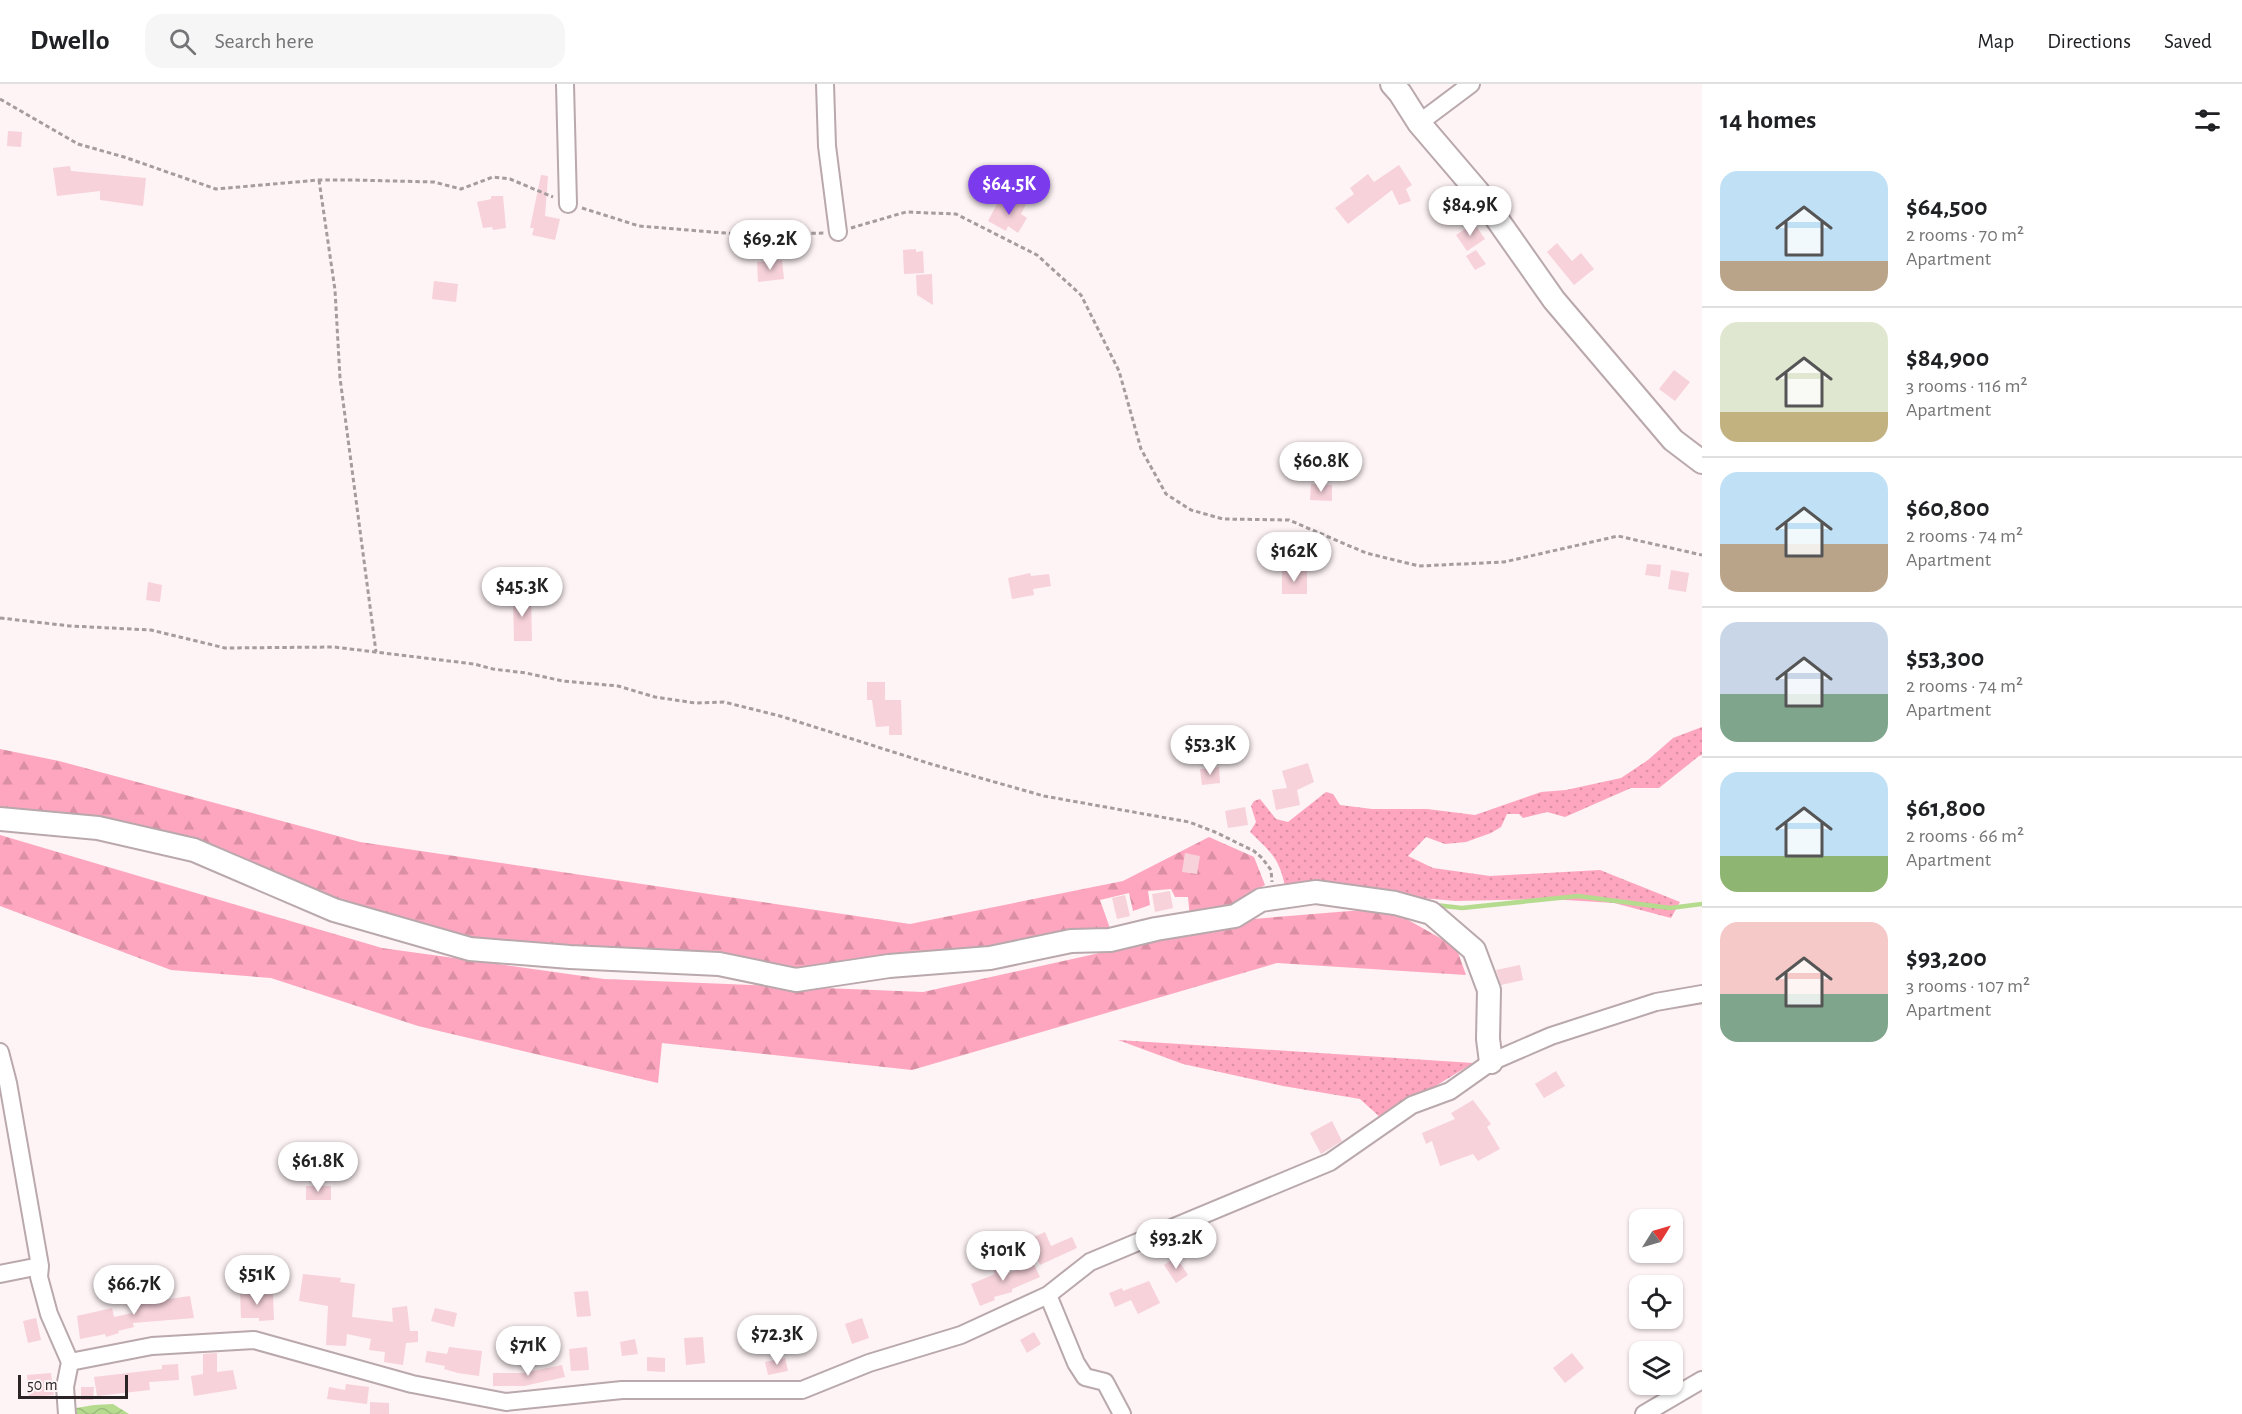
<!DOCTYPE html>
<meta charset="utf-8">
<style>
body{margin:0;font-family:"Alegreya Sans",sans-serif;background:#f6f6f6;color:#202124;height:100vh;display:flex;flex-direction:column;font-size:22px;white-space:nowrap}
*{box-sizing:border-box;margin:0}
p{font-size:20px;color:#757577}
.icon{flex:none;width:33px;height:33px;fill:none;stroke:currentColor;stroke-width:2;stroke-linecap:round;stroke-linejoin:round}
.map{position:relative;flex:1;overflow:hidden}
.details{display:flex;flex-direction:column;background:#fff;width:540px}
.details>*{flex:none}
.needle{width:39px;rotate:53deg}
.controls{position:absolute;left:1629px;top:1125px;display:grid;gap:12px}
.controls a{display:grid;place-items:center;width:54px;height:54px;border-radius:12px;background:#fff;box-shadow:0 2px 4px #0004;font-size:30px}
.scale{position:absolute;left:18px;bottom:15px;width:110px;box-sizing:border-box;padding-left:6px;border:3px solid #2a2426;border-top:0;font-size:16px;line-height:21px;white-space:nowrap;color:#2a2426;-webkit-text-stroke:4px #fef3f5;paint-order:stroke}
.price{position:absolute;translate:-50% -51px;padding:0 14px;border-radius:21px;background:#fff;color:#222;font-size:20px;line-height:39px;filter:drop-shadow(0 2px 3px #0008)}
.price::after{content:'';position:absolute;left:50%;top:36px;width:18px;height:14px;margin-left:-9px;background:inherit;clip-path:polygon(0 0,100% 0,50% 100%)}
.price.current{background:#7c3aed;color:#fff}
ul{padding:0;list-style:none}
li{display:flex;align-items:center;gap:18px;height:150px;padding:0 18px}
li+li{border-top:2px solid #e0e0e0}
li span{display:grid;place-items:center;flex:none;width:168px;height:120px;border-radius:18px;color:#555}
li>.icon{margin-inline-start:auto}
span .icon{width:72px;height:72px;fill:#fffc;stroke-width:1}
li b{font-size:26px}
h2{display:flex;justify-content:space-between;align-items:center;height:72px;padding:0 18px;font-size:26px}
header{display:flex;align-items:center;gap:36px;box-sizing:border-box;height:84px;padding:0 30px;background:#fff;border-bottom:2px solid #e0e0e0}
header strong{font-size:28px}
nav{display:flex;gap:33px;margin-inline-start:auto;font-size:21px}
.search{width:420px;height:54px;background:#f6f6f6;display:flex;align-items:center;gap:15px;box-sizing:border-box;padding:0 21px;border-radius:18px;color:#757577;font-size:22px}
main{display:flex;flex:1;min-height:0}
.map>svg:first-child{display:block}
.grass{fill:url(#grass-dots)}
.forest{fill:url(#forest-firs)}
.water{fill:url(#water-waves)}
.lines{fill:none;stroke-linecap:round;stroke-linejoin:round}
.stream{stroke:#b5db8f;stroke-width:4.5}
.building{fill:#f7d2db}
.street-casing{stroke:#b9a8ac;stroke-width:20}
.secondary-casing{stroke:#b9a8ac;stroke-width:26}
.path{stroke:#a59c9e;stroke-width:3;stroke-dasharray:4.5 3;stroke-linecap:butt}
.street{stroke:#fff;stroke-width:16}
.secondary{stroke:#fff;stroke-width:22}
</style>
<header>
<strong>Dwello</strong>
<div class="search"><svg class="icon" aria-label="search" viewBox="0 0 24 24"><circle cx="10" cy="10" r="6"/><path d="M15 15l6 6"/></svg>Search here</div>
<nav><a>Map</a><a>Directions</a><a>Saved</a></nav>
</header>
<main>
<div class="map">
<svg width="1702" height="1330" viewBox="0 0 1702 1330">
<defs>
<pattern id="grass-dots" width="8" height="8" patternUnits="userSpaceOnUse" patternTransform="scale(1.5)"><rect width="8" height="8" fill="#fea6bf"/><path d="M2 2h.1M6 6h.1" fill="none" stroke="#da8fa4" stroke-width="1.8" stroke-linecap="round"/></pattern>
<pattern id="forest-firs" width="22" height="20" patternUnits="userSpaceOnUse" patternTransform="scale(1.5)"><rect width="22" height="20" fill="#fea6bf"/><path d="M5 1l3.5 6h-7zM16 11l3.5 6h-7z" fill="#da8fa4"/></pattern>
<pattern id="water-waves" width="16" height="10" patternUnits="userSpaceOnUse" patternTransform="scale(1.5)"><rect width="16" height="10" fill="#b5db8f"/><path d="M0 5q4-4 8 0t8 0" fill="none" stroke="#9cbc7b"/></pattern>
</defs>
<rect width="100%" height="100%" fill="#fef3f5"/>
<path class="grass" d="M1702,643V671L1699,672L1659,704H1631L1565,733L1547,728L1523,734L1519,730H1507L1501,743L1491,749L1466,758L1445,760L1426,753L1408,772L1433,784L1490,792L1600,786L1680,818L1671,834L1614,819L1550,815L1456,817L1386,811L1286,807C1280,775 1272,769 1250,748L1256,738L1251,722L1254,717L1260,715L1276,735L1288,738L1326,708L1333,710L1340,721L1372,725H1427L1475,731L1541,708L1566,706L1621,694L1648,676L1673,654Z
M1118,956L1473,979L1382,1035L1360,1015L1283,1002L1183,980Z"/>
<path class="forest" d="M0,665L59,677L360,758L910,840L1123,797L1209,753L1254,773L1265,801L1216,829L1190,834L1188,813H1175L1171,805L1148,807L1150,821L1133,827L1129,809L1100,816L1112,850L801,889L469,859L335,819L202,757L0,727Z
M0,751L382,864L604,895L923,908L1253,835L1387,824L1456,863L1466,891L1277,879L912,986L662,959L658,999L418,942L271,894L171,886L0,822Z"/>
<path class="water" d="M113,1320L129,1330H77L76,1324L94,1321Z"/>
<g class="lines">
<path class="stream" d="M1435,821L1462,824L1578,812L1670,824L1702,820"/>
</g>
<path class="building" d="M8,47L22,48L21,63L7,62Z
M1399,81L1412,101L1406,105L1411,117L1399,121L1392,106L1348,140L1335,124L1354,110L1350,104L1368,90L1374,98Z
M70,82L71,87L146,94L143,122L100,116V107L57,112L53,84Z
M541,91L548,92L545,132L560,135L555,156L532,151L534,144H530Z
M491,112H503L506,144L493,146L492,143L483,144L477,118L491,115Z
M1014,113L1026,120L1021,130L1027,134L1018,149L1008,142L1006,147L988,137L998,118L1007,123Z
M1474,139L1485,155L1467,167L1456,151Z
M1557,159L1572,177L1581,169L1594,185L1574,201L1547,168Z
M916,165V168L923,167L924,189L904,190L903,166Z
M1476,166L1486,180L1475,186L1466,172Z
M782,176L784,195L758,198L757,178Z
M932,190L933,221L917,211L916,191Z
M434,197L458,200L456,218L432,215Z
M1674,286L1690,298L1675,317L1659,305Z
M1311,400L1332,401V417L1310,416Z
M1647,480L1661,481L1660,493L1645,491Z
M1671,486L1689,489L1686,508L1668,505Z
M1282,487H1307V510H1282Z
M1030,489L1031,492L1049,490L1051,502L1033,505L1034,511L1012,515L1008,494Z
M148,498L162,501L160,518L146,516Z
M513,512H531L532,557H514Z
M867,598H885V616H901L902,651H889V642L876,643L872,616H867Z
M1308,679L1314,698L1297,706L1300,721L1276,726L1272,706L1287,704L1282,687Z
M1219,683L1220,699L1202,701L1200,685Z
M1245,723L1248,741L1228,744L1225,727Z
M1185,769L1200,772L1197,790L1182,788Z
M1170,807L1173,824L1155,828L1152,810Z
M1125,811L1130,832L1117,835L1112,814Z
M1520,881L1523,896L1501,901L1496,886Z
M1556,987L1565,1002L1544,1014L1535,1000Z
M1473,1016L1491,1040L1487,1043L1500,1065L1478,1077L1473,1070L1440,1082L1432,1057L1426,1060L1422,1049L1455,1035L1451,1029Z
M1332,1037L1342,1057L1321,1070L1310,1049Z
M306,1102H331V1116H306Z
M1045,1148L1051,1162L1072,1153L1077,1164L1040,1181L1029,1155Z
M1176,1173L1188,1191L1176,1199L1164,1181Z
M1003,1177L1009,1189L1033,1178L1040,1193L1012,1205V1208L994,1213L995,1216L980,1222L971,1200L995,1190L992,1183Z
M303,1190L341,1194L340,1198L355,1200L352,1233L393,1238L392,1224L407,1222L410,1247H418V1258L406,1259L403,1281L384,1278L385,1268L369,1266L371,1255L347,1250L346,1262L326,1261L328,1222L299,1217Z
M1149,1197L1160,1219L1138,1230L1131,1216L1115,1223L1109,1209L1122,1204L1123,1207Z
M240,1207H255V1211L273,1210L274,1236L259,1237V1234H241Z
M588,1207L591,1232L577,1233L574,1208Z
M190,1212L194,1234L133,1239L134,1243L118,1247L119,1249L106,1253L105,1250L80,1255L77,1232L112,1224L114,1233L137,1228L135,1215L155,1213V1217Z
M435,1224L457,1229L454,1243L431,1237Z
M36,1234L41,1256L28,1259L23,1237Z
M862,1234L869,1254L852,1260L845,1240Z
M1034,1248L1041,1260L1027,1269L1020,1256Z
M703,1253L705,1279L686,1281L684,1254Z
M635,1255L638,1270L622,1272L620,1258Z
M449,1263L482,1267L479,1292L458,1289L444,1285L445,1282L425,1278L427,1267L447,1270Z
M587,1263L589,1286L571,1287L569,1265Z
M217,1269V1288L233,1286L237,1305L194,1312L191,1292L203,1290V1270Z
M1572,1269L1584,1284L1565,1299L1553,1284Z
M647,1273L665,1274V1288L647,1287Z
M785,1274L788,1287L768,1291L765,1278Z
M178,1280L179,1296L149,1298L150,1306L97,1312L94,1293L162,1285V1281Z
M562,1281L565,1293L524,1302H493V1289H523Z
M51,1289L54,1311L29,1313L27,1291Z
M346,1300L369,1303L367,1320L327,1315L329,1303L345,1306Z
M81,1303H94L93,1316H81Z
M370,1318L389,1319V1330H370Z"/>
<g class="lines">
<g class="street-casing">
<path id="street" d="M565,0L568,120
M825,0L827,62L838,148
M1419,39L1471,0
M0,968L8,999L40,1182L39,1193L49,1230L70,1278L65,1303L67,1330
M0,1190L40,1182
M1048,1211L1076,1279L1085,1293L1105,1298L1122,1330
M70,1278L152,1262L254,1256L412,1300L506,1318L622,1306H802L869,1279L961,1251L1048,1211L1090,1178L1330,1078L1412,1021L1450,1007L1491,978L1551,952L1656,918L1702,910
M1644,1330L1702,1296"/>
</g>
<g class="secondary-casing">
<path id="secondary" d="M1392,0L1400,9L1419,39L1478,108L1554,216L1673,356L1702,378
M0,735L98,744L194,766L334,826L470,865L570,873L719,880L796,896L889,882L990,874L1071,857L1110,856L1156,845L1235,832L1261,816L1316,808L1395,819L1431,829L1474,866L1489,906L1488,955L1491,978"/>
</g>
<path class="path" d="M0,15L78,60L124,73L216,105L319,96H353L434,98L461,105L493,93L510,95L553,113
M319,96L335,206L340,294L376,568
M582,124L639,142L749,151L824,149
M851,144L906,128L956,130L1037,171L1081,211L1119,287L1141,365L1166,410L1191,426L1223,435L1289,436L1366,469L1419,482L1504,478L1618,452L1702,471
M0,534L70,542L151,546L225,564L334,563L474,580L493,585L526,589L563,597L618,602L655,613L695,619L724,618L780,632L931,680L1044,712L1189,738L1215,748L1254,767L1262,774L1271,786L1272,798"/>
<use href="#street" class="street"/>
<use href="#secondary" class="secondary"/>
</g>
</svg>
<div class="controls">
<a><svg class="needle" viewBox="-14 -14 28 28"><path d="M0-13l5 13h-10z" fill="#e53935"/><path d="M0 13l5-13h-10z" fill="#757577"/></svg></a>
<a><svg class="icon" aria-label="locate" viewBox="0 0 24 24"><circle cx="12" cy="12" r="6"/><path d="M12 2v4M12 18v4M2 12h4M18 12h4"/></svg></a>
<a><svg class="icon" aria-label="layers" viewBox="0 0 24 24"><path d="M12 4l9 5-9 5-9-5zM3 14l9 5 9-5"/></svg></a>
</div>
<div class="scale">50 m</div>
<b class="price current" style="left:1009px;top:132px">$64.5K</b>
<b class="price" style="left:1470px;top:153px">$84.9K</b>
<b class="price" style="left:770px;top:187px">$69.2K</b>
<b class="price" style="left:1321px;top:409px">$60.8K</b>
<b class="price" style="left:1294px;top:499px">$162K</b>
<b class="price" style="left:522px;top:534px">$45.3K</b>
<b class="price" style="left:1210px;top:692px">$53.3K</b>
<b class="price" style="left:318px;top:1109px">$61.8K</b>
<b class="price" style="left:1176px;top:1186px">$93.2K</b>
<b class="price" style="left:1003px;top:1198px">$101K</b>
<b class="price" style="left:257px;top:1222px">$51K</b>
<b class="price" style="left:134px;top:1232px">$66.7K</b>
<b class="price" style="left:777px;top:1282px">$72.3K</b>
<b class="price" style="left:528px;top:1293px">$71K</b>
</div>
<section class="details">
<h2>14 homes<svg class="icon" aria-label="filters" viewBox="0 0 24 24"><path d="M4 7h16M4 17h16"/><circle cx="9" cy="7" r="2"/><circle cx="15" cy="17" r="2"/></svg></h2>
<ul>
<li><span style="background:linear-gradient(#bfe0f5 75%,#b9a48a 0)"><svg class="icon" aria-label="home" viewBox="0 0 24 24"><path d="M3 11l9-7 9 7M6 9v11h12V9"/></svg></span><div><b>$64,500</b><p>2 rooms · 70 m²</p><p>Apartment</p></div></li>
<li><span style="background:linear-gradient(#dfe7d0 75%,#c2b280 0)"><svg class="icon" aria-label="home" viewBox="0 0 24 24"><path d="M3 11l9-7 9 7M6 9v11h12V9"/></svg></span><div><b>$84,900</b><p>3 rooms · 116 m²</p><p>Apartment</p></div></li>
<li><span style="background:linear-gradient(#bfe0f5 60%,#b9a48a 0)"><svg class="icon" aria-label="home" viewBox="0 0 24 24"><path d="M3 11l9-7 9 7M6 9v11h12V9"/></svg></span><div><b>$60,800</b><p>2 rooms · 74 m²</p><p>Apartment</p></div></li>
<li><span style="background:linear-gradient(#c9d6e8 60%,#7fa58c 0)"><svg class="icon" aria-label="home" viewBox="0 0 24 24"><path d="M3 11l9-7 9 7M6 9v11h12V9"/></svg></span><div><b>$53,300</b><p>2 rooms · 74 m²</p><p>Apartment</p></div></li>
<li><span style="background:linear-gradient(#bfe0f5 70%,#8fb573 0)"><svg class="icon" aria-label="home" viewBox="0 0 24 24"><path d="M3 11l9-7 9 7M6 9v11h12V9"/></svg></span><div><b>$61,800</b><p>2 rooms · 66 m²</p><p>Apartment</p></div></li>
<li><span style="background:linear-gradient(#f6c9c9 60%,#7fa58c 0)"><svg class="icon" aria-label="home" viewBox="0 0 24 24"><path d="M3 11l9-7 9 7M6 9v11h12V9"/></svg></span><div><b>$93,200</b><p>3 rooms · 107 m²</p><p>Apartment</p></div></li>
</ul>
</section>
</main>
